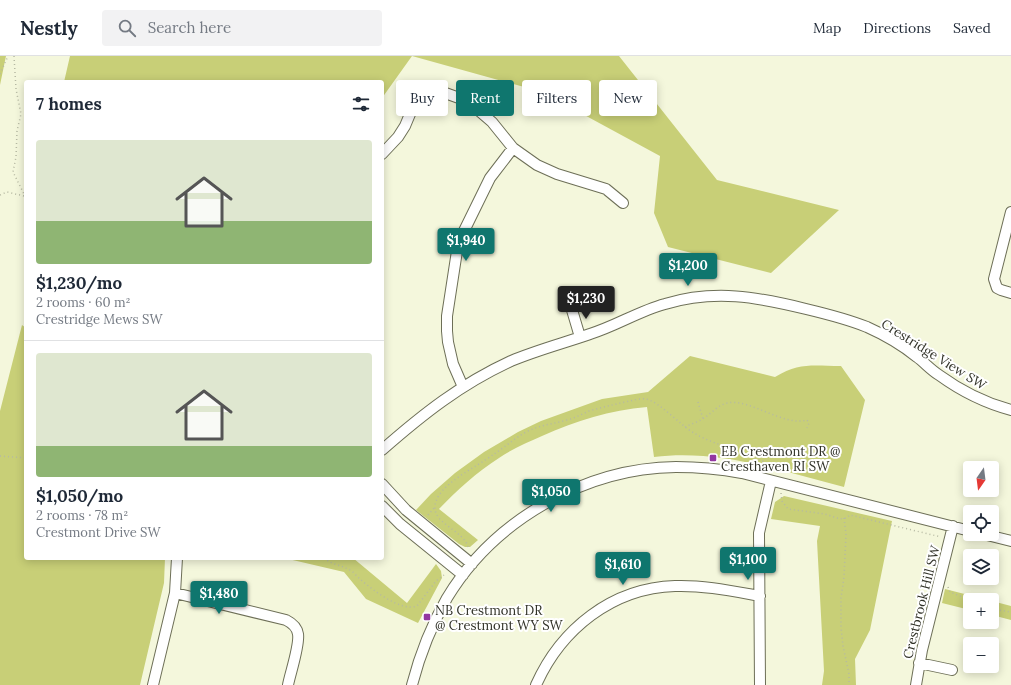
<!DOCTYPE html>
<meta charset="utf-8">
<style>
body{margin:0;font-family:Lora,serif;background:#f2f2f3;color:#1f2937;height:100vh;display:flex;flex-direction:column;font-size:15px;white-space:nowrap}
*{box-sizing:border-box;margin:0}
p{font-size:13px;color:#747a83}
.icon{flex:none;width:22px;height:22px;fill:none;stroke:currentColor;stroke-width:2;stroke-linecap:round;stroke-linejoin:round}
.map{position:relative;flex:1;overflow:hidden}
.side{position:absolute;left:24px;top:24px;width:360px;height:480px;display:flex;flex-direction:column;background:#fff;border-radius:4px;box-shadow:0 2px 10px #0003}
.side>*{flex:none}
.banner{position:absolute;left:396px;top:24px;width:380px;height:36px;display:flex;gap:8px}
.needle{width:26px;rotate:194deg}
.tools{position:absolute;left:963px;top:405px;display:grid;gap:8px}
.tools a{display:grid;place-items:center;width:36px;height:36px;border-radius:4px;background:#fff;box-shadow:0 2px 10px #0003;font-size:20px}
.price{position:absolute;translate:-50% -34px;padding:0 9px;border-radius:4px;background:#0f766e;color:#fff;font-size:13px;line-height:26px;filter:drop-shadow(0 1px 2px #0008)}
.price::after{content:'';position:absolute;left:50%;top:24px;width:12px;height:9px;margin-left:-6px;background:inherit;clip-path:polygon(0 0,100% 0,50% 100%)}
.price.selected{background:#222;color:#fff}
ul{padding:0;list-style:none}
li{display:grid;align-content:center;gap:8px;height:212px;padding:0 12px}
li+li{border-top:1px solid #e0e1e3}
li span{display:grid;place-items:center;height:124px;border-radius:4px;color:#555}
li>.icon{margin-inline-start:auto}
span .icon{width:72px;height:72px;fill:#fffc;stroke-width:1}
li b{font-size:17px}
h2{display:flex;justify-content:space-between;align-items:center;height:48px;padding:0 12px;font-size:17px}
.tag{padding:0 14px;border-radius:4px;background:#fff;box-shadow:0 2px 10px #0003;font-size:14px;line-height:36px}
.tag.selected{background:#0f766e;color:#fff}
header{display:flex;align-items:center;gap:24px;box-sizing:border-box;height:56px;padding:0 20px;background:#fff;border-bottom:1px solid #e0e1e3}
header strong{font-size:19px}
nav{display:flex;gap:22px;margin-inline-start:auto;font-size:14px}
.search{width:280px;height:36px;background:#f2f2f3;display:flex;align-items:center;gap:10px;box-sizing:border-box;padding:0 14px;border-radius:4px;color:#747a83;font-size:15px}
.map>svg:first-child{display:block}
.green{fill:#c8cf77}
.lines{fill:none;stroke-linecap:round;stroke-linejoin:round}
.street-casing{stroke:#6d6f57;stroke-width:12}
.path{stroke:#b6b9a3;stroke-width:1.5;stroke-dasharray:1 3;stroke-linecap:butt}
.street{stroke:#fff;stroke-width:10}
.poi-dot{fill:#9337a1;stroke:#fff;stroke-width:1.5}
.labels{text-anchor:middle;stroke-width:4;stroke-linejoin:round;paint-order:stroke}
.street-label{font-size:13px;fill:#313228;stroke:#fff}
.poi-label{font-size:13px;fill:#313228;stroke:#fff;text-anchor:start}
</style>
<header>
<strong>Nestly</strong>
<div class="search"><svg class="icon" aria-label="search" viewBox="0 0 24 24"><circle cx="10" cy="10" r="6"/><path d="M15 15l6 6"/></svg>Search here</div>
<nav><a>Map</a><a>Directions</a><a>Saved</a></nav>
</header>
<div class="map">
<svg width="1011" height="629" viewBox="0 0 1011 629">
<rect width="100%" height="100%" fill="#f4f7dc"/>
<path class="green" d="M0,0H6L0,29Z
M70,0H619L717,124L839,154L771,217L668,191L654,157L660,100L542,36L412,0L382,42V26H64Z
M22,269L26,272V502H165L164,527L140,629H0V355Z
M690,300L775,321C800,306 813,310 841,310L865,344L844,431C781,415 720,393 654,401L647,351C610,354 576,365 542,380C528,386 512,393 499,402C477,416 457,434 439,453L478,484L470,491H465L459,488L416,454L431,438L455,417L484,396L518,376L541,365L602,343L648,336Z
M784,440L892,465L870,574L855,603L856,629H822L824,615L817,485L820,470L771,463L775,446Z
M284,502H353L407,547L436,508L441,515L442,522L418,567L366,543L344,516Z
M945,533L988,544H970V554L942,547Z
M992,545L1011,550V564L992,559Z"/>
<g class="lines">
<g class="street-casing">
<path id="street" d="M382,98L398,81L405,70L418,39L424,34H437L459,42L471,48L492,66L513,92L537,109L557,118L606,133L623,147
M1011,156L994,223L997,232L1001,234L1011,237
M572,254L580,281
M463,331L453,308L448,286L447,275V260L457,195L463,177L490,122L513,92
M382,394C423,358 461,328 511,305C537,294 564,287 590,278C616,270 639,255 665,248C715,233 757,241 806,253C827,258 847,263 867,271C885,279 902,289 917,301C925,307 931,314 939,319C961,335 985,347 1011,354
M382,428L406,454L472,508
M382,450L400,468L463,519
M983,478L1011,485
M175,537L177,502
M919,607L952,614
M153,629L175,537L286,564C292,567 297,571 298,578C300,589 290,618 288,629
M412,629C420,598 431,570 447,542C494,464 585,412 676,411C698,411 720,413 742,417L970,475
M536,629C561,573 612,532 675,530C703,529 732,535 760,540
M760,629L759,477L771,425
M916,629L922,594L953,470"/>
</g>
<path class="path" d="M14,0L16,33L21,58L17,75L16,101L13,116L26,142
M0,18L8,0
M0,139L7,136L24,140L26,138
M698,346L703,363
M685,371C691,368 698,366 704,362C712,357 719,348 728,347C749,342 784,371 807,364L809,367L807,372
M0,400L26,402
M781,437L782,445L788,453L825,458L840,463L846,462L850,459L941,481
M428,459L435,451
M844,462L846,478L844,521L841,542V571L843,590L849,618V629
M468,491C464,475 434,468 435,451C435,429 479,410 494,398C505,391 515,382 526,376C540,369 553,368 567,364C575,362 582,358 589,355C603,351 616,348 630,345C635,344 641,342 645,343C658,344 681,370 694,377C707,385 722,389 736,395C751,400 766,407 781,412L784,418
M324,502C332,509 341,509 350,514C354,516 357,521 361,524C373,534 401,556 417,550L436,525L444,519
M948,531L950,536L970,544
M992,553L1011,556"/>
<use href="#street" class="street"/>
</g>
<g class="poi-dot">
<rect x="709" y="398" width="8" height="8" rx="2"/>
<rect x="423" y="557" width="8" height="8" rx="2"/>
</g>
<g class="labels">
<g class="street-label">
<text transform="translate(934 298) rotate(32)" y="5">Crestridge View SW</text>
<text transform="translate(921 546) rotate(-76)" y="5">Crestbrook Hill SW</text>
</g>
<g class="poi-label">
<text x="721" y="400">EB Crestmont DR @<tspan x="721" dy="15">Cresthaven RI SW</tspan></text>
<text x="435" y="559">NB Crestmont DR<tspan x="435" dy="15">@ Crestmont WY SW</tspan></text>
</g>
</g>
</svg>
<div class="tools">
<a><svg class="needle" viewBox="-14 -14 28 28"><path d="M0-13l5 13h-10z" fill="#e53935"/><path d="M0 13l5-13h-10z" fill="#747a83"/></svg></a>
<a><svg class="icon" aria-label="locate" viewBox="0 0 24 24"><circle cx="12" cy="12" r="6"/><path d="M12 2v4M12 18v4M2 12h4M18 12h4"/></svg></a>
<a><svg class="icon" aria-label="layers" viewBox="0 0 24 24"><path d="M12 4l9 5-9 5-9-5zM3 14l9 5 9-5"/></svg></a>
<a>+</a>
<a>−</a>
</div>
<b class="price" style="left:466px;top:206px">$1,940</b>
<b class="price" style="left:688px;top:231px">$1,200</b>
<b class="price selected" style="left:586px;top:264px">$1,230</b>
<b class="price" style="left:551px;top:457px">$1,050</b>
<b class="price" style="left:748px;top:525px">$1,100</b>
<b class="price" style="left:623px;top:530px">$1,610</b>
<b class="price" style="left:219px;top:559px">$1,480</b>
<div class="banner">
<a class="tag">Buy</a>
<a class="tag selected">Rent</a>
<a class="tag">Filters</a>
<a class="tag">New</a>
</div>
<section class="side">
<h2>7 homes<svg class="icon" aria-label="filters" viewBox="0 0 24 24"><path d="M4 7h16M4 17h16"/><circle cx="9" cy="7" r="2"/><circle cx="15" cy="17" r="2"/></svg></h2>
<ul>
<li><span style="background:linear-gradient(#dfe7d0 65%,#8fb573 0)"><svg class="icon" aria-label="home" viewBox="0 0 24 24"><path d="M3 11l9-7 9 7M6 9v11h12V9"/></svg></span><div><b>$1,230/mo</b><p>2 rooms · 60 m²</p><p>Crestridge Mews SW</p></div></li>
<li><span style="background:linear-gradient(#dfe7d0 75%,#8fb573 0)"><svg class="icon" aria-label="home" viewBox="0 0 24 24"><path d="M3 11l9-7 9 7M6 9v11h12V9"/></svg></span><div><b>$1,050/mo</b><p>2 rooms · 78 m²</p><p>Crestmont Drive SW</p></div></li>
</ul>
</section>
</div>
